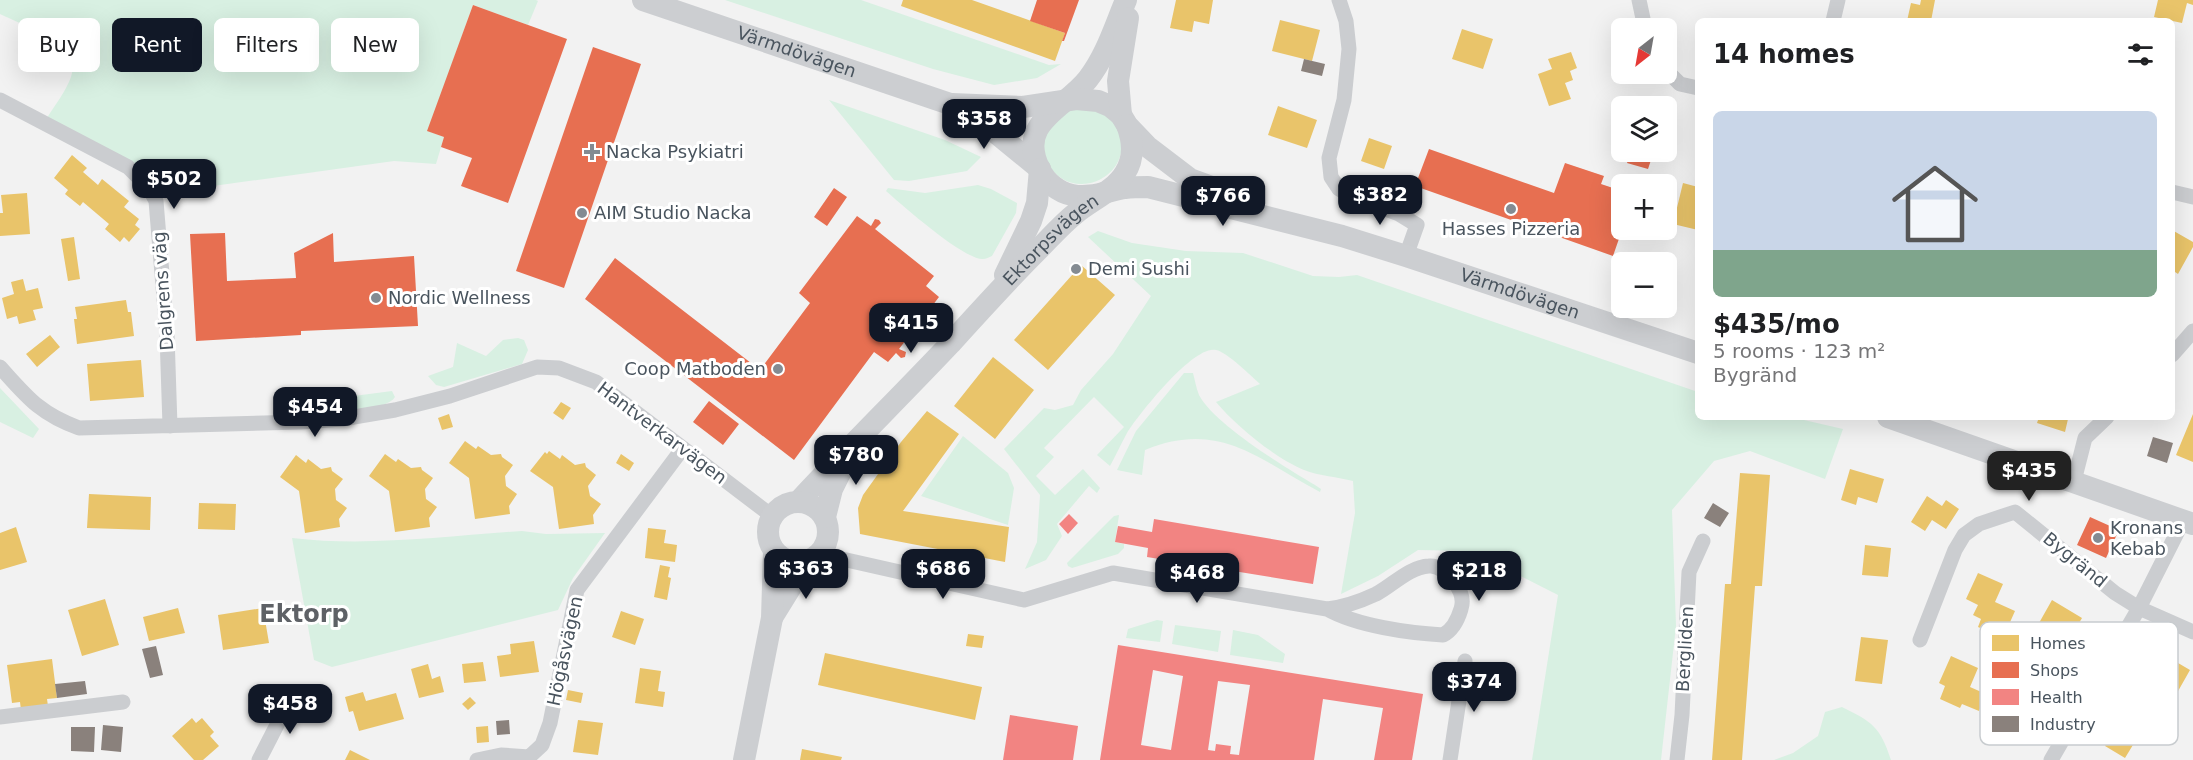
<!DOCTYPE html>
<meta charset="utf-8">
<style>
body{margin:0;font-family:"DejaVu Sans",sans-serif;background:#f6f6f6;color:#202124;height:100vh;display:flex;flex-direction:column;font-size:22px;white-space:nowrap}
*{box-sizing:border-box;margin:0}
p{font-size:20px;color:#757577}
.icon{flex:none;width:33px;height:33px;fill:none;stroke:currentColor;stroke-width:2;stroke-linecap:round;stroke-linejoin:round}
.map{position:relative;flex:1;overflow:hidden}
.drawer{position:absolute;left:1695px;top:18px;width:480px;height:402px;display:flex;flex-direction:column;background:#fff;border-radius:9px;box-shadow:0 6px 24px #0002}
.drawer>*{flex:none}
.top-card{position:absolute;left:18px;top:18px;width:570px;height:54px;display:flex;gap:12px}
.needle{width:39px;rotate:211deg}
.buttons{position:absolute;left:1611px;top:18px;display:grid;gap:12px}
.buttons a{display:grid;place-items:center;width:66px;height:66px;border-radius:9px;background:#fff;box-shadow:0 6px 24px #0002;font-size:30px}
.price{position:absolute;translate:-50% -51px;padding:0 14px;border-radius:12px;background:#111827;color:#fff;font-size:20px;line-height:39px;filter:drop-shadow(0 2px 3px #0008)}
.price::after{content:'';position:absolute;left:50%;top:36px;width:18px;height:14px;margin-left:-9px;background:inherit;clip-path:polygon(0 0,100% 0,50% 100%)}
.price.on{background:#222;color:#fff}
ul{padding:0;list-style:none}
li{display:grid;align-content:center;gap:12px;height:318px;padding:0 18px}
li span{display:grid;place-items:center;height:186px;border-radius:9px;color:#555}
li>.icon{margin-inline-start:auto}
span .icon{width:108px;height:108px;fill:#fffc;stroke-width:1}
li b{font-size:26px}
h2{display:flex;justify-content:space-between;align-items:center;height:72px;padding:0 18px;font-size:26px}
.chip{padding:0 21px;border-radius:9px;background:#fff;box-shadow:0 6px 24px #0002;font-size:21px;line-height:54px}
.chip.on{background:#111827;color:#fff}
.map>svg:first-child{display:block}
.green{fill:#d8f0e2}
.homes{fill:#e9c46a}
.shops{fill:#e76f51}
.health{fill:#f28482;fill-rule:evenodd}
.industry{fill:#8a817c}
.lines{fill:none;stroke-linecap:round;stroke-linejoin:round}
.street{stroke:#cbcdd0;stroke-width:15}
.secondary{stroke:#ccced1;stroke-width:22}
.poi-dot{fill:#848b92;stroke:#fff;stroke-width:2}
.labels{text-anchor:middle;stroke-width:6;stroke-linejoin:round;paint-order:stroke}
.street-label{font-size:18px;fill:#49545e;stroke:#fff}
.poi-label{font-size:18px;fill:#49545e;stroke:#fff;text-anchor:start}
.district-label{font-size:24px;font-weight:bold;fill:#5e6166;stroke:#fff}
.key{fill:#fff;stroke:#c8cccf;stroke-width:1.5}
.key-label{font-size:16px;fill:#49545e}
</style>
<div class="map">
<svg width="2193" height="760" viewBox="0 0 2193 760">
<rect width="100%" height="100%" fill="#f2f2f2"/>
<path class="green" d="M0,0H536L538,1L528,25L473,5L428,131L444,137L436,164L394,161L163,193L143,168L47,118C55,105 66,91 71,77C82,44 22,25 0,14Z
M725,0H861L1049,65L1061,64L1037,78L994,85L933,69Z
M829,100L945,140L981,157L967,171L909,181L894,180Z
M1065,110H1101C1106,115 1115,121 1117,127C1140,175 1071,208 1047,162C1036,139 1050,126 1065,110Z
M978,185L991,189L1017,203L1016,213L992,256C989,257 986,259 983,259C964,260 902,205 886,191L888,188L925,193Z
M1098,231L1132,243L1186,251L1243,253L1313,276L1339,277L1357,275L1698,392V417H1791L1843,429L1825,479L1750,451L1714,461L1672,510L1676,626L1661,760H1532L1558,595L1471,551L1418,550L1378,576L1341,594L1355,513L1353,481C1338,477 1319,476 1304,470C1275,458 1236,426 1216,402L1260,384C1251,376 1227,352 1216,350C1194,344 1138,415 1127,433C1121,444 1116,455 1110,466L1097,455L1124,427L1094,397L1044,448L1054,457L1036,476L1055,495L1083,469L1100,488L1097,493L1089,486L1057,524L1062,536L1046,560L1025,569L1037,542L1040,495L1004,449L1044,408L1055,410L1073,405L1081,390L1113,354L1151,296L1088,237Z
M518,338L524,340L528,350L522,364L444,387L436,385L428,376L453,367L457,343L486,356L503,340Z
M1184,373H1193C1195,380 1196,388 1199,395C1214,424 1286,468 1315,485L1321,489L1320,492C1259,460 1220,419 1145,450L1142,475L1117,470L1136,431Z
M0,388L39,429L33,438L0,422Z
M392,391L395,397C386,412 326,413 308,415V402Z
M963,436L1008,473L1014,488L1008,525L921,496Z
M1119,515L1115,542L1124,544V548L1118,554L1072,568L1068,566L1067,563L1114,516Z
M522,531L546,534L605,533L573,578L558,610L332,667L314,660L292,538C368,547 446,536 522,531Z
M1157,620L1163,621L1160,642L1126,638L1128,629Z
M1175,625L1221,631L1218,652L1172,644Z
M1233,630L1258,635L1285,654L1283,663L1230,655Z
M1842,707C1872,722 1880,726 1891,760H1774L1793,753L1818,736L1825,712Z"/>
<path class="homes" d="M903,0H972L1065,33L1055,61L901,6Z
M1176,0H1213L1209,24L1194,21L1192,32L1170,28Z
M1921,0H1935L1931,21H1907L1911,3L1920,5Z
M2158,0H2193V5L2187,3L2182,23L2154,17Z
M1280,20L1320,30L1312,61L1272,51Z
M1462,29L1493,39L1483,69L1452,59Z
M1571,52L1577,68L1570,71L1573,80L1565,83L1571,99L1549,106L1538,74L1552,69L1548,59Z
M1278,106L1317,120L1307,148L1268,135Z
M1369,138L1392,146L1384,169L1361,161Z
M72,155L87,168L83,172L98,185L102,179L129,201L124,207L139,219L135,225L140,229L129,242L124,237L120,242L105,229L109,224L83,202L80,206L65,194L68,190L54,178Z
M1683,183L1698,187V230L1673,224Z
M27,193L30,234L0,236V213H3L1,195Z
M2172,230L2193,242V247L2178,274L2172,270Z
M74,237L80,279L68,281L61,239Z
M1081,265L1115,295L1048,370L1014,340Z
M23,279L26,291L38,288L43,308L33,310L36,320L19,324L17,316L7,319L2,298L14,294L11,282Z
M126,300L128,312H131L134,336L77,344L74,319H77L75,307Z
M50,335L60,347L37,367L26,354Z
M993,357L1034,390L995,439L954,406Z
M141,360L144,397L90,401L87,364Z
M561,402L571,408L563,420L553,413Z
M927,411L959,434L903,511L1009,527L1005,562L860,534L858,508L863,495L901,442Z
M449,414L453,427L442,430L438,418Z
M2193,414V462L2176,455Z
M2039,417H2061L2068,419L2065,432L2037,423Z
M465,441L476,449L478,446L491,455L501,454L502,457L513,465L505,476L506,486L517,494L509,506L510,514L475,519L469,478L449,463Z
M549,451L560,459L562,455L575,465L585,463L586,467L596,475L588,486L590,496L601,504L593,515L594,524L559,529L553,487L530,471L545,452L547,454Z
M385,454L396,462L398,459L411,468L421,467L422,470L433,478L425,489L426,499L437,507L429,518L430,527L395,532L389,491L369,476Z
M621,454L634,463L629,471L616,463Z
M296,455L306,463L308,459L321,469L331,467L332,471L343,479L335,489L336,500L347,508L339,519L340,527L305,533L299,491L280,477Z
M1850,469L1884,479L1877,503L1858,497L1856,505L1841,500Z
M1740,473L1770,475L1762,586H1755L1742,760H1712L1725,584H1731Z
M89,494L151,497L150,530L87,528Z
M1927,496L1942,506L1946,500L1959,509L1946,529L1932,520L1925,531L1911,522Z
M199,503L236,504L235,530L198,529Z
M16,527L27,562L0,570V533Z
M648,528L666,530L664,543L677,545L675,562L645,558Z
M1865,545L1891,548L1888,577L1862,575Z
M660,565L670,567L668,577L671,578L667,600L654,597Z
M1978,573L2003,584L1995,602L2015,611L2003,638L1978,627L1981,619L1973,615L1978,605L1966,599Z
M105,599L119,645L82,656L68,610Z
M2052,600L2082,618L2069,640L2039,623Z
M178,608L185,633L149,641L143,617Z
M263,608L269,643L223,650L218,615Z
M621,611L644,619L635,645L612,637Z
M968,634L984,636L982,648L966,646Z
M1861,637L1888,640L1882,684L1855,681Z
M534,641L539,672L500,677L497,656L511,654L510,644Z
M825,653L982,687L975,720L818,685Z
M2161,653L2190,670L2177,693L2172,690L2159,713L2134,699Z
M1951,656L1978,668L1970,687L1986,694L1979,711L1962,704L1960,708L1940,699L1945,686L1939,683Z
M52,659L57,698L47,699L48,706L21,710L20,702L12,703L7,665Z
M483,662L486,681L464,683L462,664Z
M428,664L432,679L440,676L444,692L419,698L411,669Z
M640,668L661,671L658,691L665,692L663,707L635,703Z
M568,690L583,693L581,703L566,700Z
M363,692L366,701L396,693L404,719L359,731L353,711L349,712L345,697Z
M470,697L476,703L468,710L462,704Z
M192,718L196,723L202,718L214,732L210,736L219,746L203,760H194L172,736Z
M578,720L603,723L598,755L573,752Z
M2119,723L2139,735L2125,758L2105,746Z
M488,726L489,742L477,743L476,727Z
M802,749L842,757L841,760H800Z
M350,750L370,760H345Z"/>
<path class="shops" d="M1037,0H1079L1064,41H1062L1065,33L1030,21Z
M473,5L567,39L508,203L461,186L472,158L441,147L444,137L427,131Z
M593,47L641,64L564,288L516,271Z
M1429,149L1554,193L1565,163L1604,176L1601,184L1622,191L1614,214L1622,217V230L1613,256L1415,186Z
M1631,152H1647L1645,158L1651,160L1648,169L1627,163Z
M834,188L847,197L827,226L814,217Z
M857,216L871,226L875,219L879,220L881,223L875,229L934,276L926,286L939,297L899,349L906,352L905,357L901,358L896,353L888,362L874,352L794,460L585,299L615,258L760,370L810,303L799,293Z
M225,233L227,281L296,278L294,253L333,233L334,262L414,256L418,326L301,331V335L196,341L190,234Z
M709,401L739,424L723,445L693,422Z
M2090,517L2119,530L2106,558L2077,545Z"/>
<path class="health" d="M1069,514L1078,523L1068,534L1059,524Z
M1154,519L1319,547L1313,584L1147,557L1148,548L1115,542L1118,526L1152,532Z
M1118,645L1423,694L1412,760H1374L1383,708L1323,699L1314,760H1100ZM1153,670L1183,676L1171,750L1141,745ZM1218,681L1250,685L1239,755L1230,754L1231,746L1216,744L1215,751L1208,750Z
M1010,715L1078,726L1073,760H1003Z"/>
<path class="industry" d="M1304,59L1325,64L1322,76L1301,71Z
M2153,437L2173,443L2167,463L2147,456Z
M1713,503L1729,513L1720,527L1704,518Z
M156,646L163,675L150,678L142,649Z
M85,681L87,694L57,698L55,684Z
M509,720L510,734L497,735L496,721Z
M103,725L123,727L121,752L101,750Z
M71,727H95L94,752L71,751Z"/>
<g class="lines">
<path class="street" d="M1339,0L1346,21L1349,49L1344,100L1329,158L1331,177L1339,189L1355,198L1399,214L1417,225L1406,256
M1639,0L1645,28
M1833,21L1838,0
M1666,70L1680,84L1698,88
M0,100L128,167L149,188L156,201L167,335L170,426
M2172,192L2193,197
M2172,355L2193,331
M0,367C27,397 40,414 79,428L301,422L342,419L395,410L450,396L537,367L559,368L596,382L772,516
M2074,481L2085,438L2107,417
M820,554L1024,600L1113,573L1327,609C1344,607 1361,601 1376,594C1393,585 1409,567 1429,566C1439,565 1449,575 1455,583C1461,591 1464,600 1461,609C1458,619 1453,630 1443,635C1409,633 1357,626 1327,609
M1920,640L1955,550L1964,535L1979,524L2015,512L2115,593L2139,608L2193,632
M0,717L123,702
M259,760L279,721L303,697
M477,760L501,755L529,757L542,745L550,723L577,590L683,448
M1450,760L1465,661
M1677,760L1682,715L1689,572L1703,541
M2051,760L2139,608L2183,521"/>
<g class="secondary">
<path id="s1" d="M643,0L950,104L996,133L1040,169"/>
<path id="s2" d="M1126,0C1115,26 1106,56 1088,79C1066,108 1015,122 1040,170C1046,182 1058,192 1072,195C1090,199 1107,191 1125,188C1133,187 1141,187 1148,187L1342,236L1406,256L1698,353"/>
<path d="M952,104L1023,107L1076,99L1098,101L1110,106L1121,115L1127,125L1148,147L1190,179L1239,197"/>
<path d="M1121,115L1118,81L1128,18"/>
<path d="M1005,275L1031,221L1037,203L1040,169"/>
<path d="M1888,417L2193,524"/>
<path id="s3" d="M799,501C848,448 900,397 950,344C979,312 1007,281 1037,251C1050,238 1062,224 1076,213C1092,200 1115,190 1125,173C1135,157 1133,141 1127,125"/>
<circle cx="798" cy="532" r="30"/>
<path d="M825,517L832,489L845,463"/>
<path d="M773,616L807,561"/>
<path d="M744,760L772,618L774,551"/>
</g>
</g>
<g class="poi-dot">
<path d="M589 143h6v6h6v6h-6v6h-6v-6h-6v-6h6z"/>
<circle cx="1511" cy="209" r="6"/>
<circle cx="582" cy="213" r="6"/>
<circle cx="1076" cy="269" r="6"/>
<circle cx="376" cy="298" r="6"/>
<circle cx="778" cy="369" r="6"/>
<circle cx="2098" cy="538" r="6"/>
</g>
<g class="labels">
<g class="street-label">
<text dy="6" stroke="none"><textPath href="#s1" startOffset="162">Värmdövägen</textPath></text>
<text dy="6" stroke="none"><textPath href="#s3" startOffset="363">Ektorpsvägen</textPath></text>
<text transform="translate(163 291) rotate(-94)" y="6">Dalgrens väg</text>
<text dy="6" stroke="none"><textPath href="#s2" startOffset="708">Värmdövägen</textPath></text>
<text transform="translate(662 433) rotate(37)" y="6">Hantverkarvägen</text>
<text transform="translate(2075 560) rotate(39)" y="6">Bygränd</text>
<text transform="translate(1685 649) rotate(-87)" y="6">Bergliden</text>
<text transform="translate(565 651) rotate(-78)" y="6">Högåsvägen</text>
</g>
<g class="poi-label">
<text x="606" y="158">Nacka Psykiatri</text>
<text x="594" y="219">AIM Studio Nacka</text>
<text x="1511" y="235" text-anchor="middle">Hasses Pizzeria</text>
<text x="1088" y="275">Demi Sushi</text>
<text x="388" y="304">Nordic Wellness</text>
<text x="766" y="375" text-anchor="end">Coop Matboden</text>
<text x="2110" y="534">Kronans<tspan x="2110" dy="21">Kebab</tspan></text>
</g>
<g class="district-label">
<text x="304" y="622">Ektorp</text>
</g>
</g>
<rect x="1980" y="622" width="198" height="123" rx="9" class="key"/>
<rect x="1992" y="635" width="27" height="16" fill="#e9c46a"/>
<rect x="1992" y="662" width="27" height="16" fill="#e76f51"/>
<rect x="1992" y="689" width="27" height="16" fill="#f28482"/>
<rect x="1992" y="716" width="27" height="16" fill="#8a817c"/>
<g class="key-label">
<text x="2030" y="649">Homes</text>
<text x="2030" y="676">Shops</text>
<text x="2030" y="703">Health</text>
<text x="2030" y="730">Industry</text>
</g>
</svg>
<div class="buttons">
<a><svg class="needle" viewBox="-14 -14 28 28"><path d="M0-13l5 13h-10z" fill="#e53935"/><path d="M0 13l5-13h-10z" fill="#757577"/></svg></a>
<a><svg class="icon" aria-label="layers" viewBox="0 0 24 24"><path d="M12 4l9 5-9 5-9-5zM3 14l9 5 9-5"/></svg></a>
<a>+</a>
<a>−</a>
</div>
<b class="price" style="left:984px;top:150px">$358</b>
<b class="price" style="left:174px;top:210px">$502</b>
<b class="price" style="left:1380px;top:226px">$382</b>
<b class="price" style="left:1223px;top:227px">$766</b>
<b class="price" style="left:911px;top:354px">$415</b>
<b class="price" style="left:315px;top:438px">$454</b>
<b class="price" style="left:856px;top:486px">$780</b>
<b class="price on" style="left:2029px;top:502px">$435</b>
<b class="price" style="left:806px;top:600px">$363</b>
<b class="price" style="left:943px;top:600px">$686</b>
<b class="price" style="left:1479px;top:602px">$218</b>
<b class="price" style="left:1197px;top:604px">$468</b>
<b class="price" style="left:1474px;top:713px">$374</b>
<b class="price" style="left:290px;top:735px">$458</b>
<div class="top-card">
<a class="chip">Buy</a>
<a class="chip on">Rent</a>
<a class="chip">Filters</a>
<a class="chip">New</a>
</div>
<section class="drawer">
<h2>14 homes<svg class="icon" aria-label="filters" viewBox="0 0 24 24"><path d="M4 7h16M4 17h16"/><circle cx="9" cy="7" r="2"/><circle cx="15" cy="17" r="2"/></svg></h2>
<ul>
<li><span style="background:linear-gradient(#c9d6e8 75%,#7fa58c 0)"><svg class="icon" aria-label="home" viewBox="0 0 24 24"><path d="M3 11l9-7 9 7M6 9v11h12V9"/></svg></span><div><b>$435/mo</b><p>5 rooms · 123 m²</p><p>Bygränd</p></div></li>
</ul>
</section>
</div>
